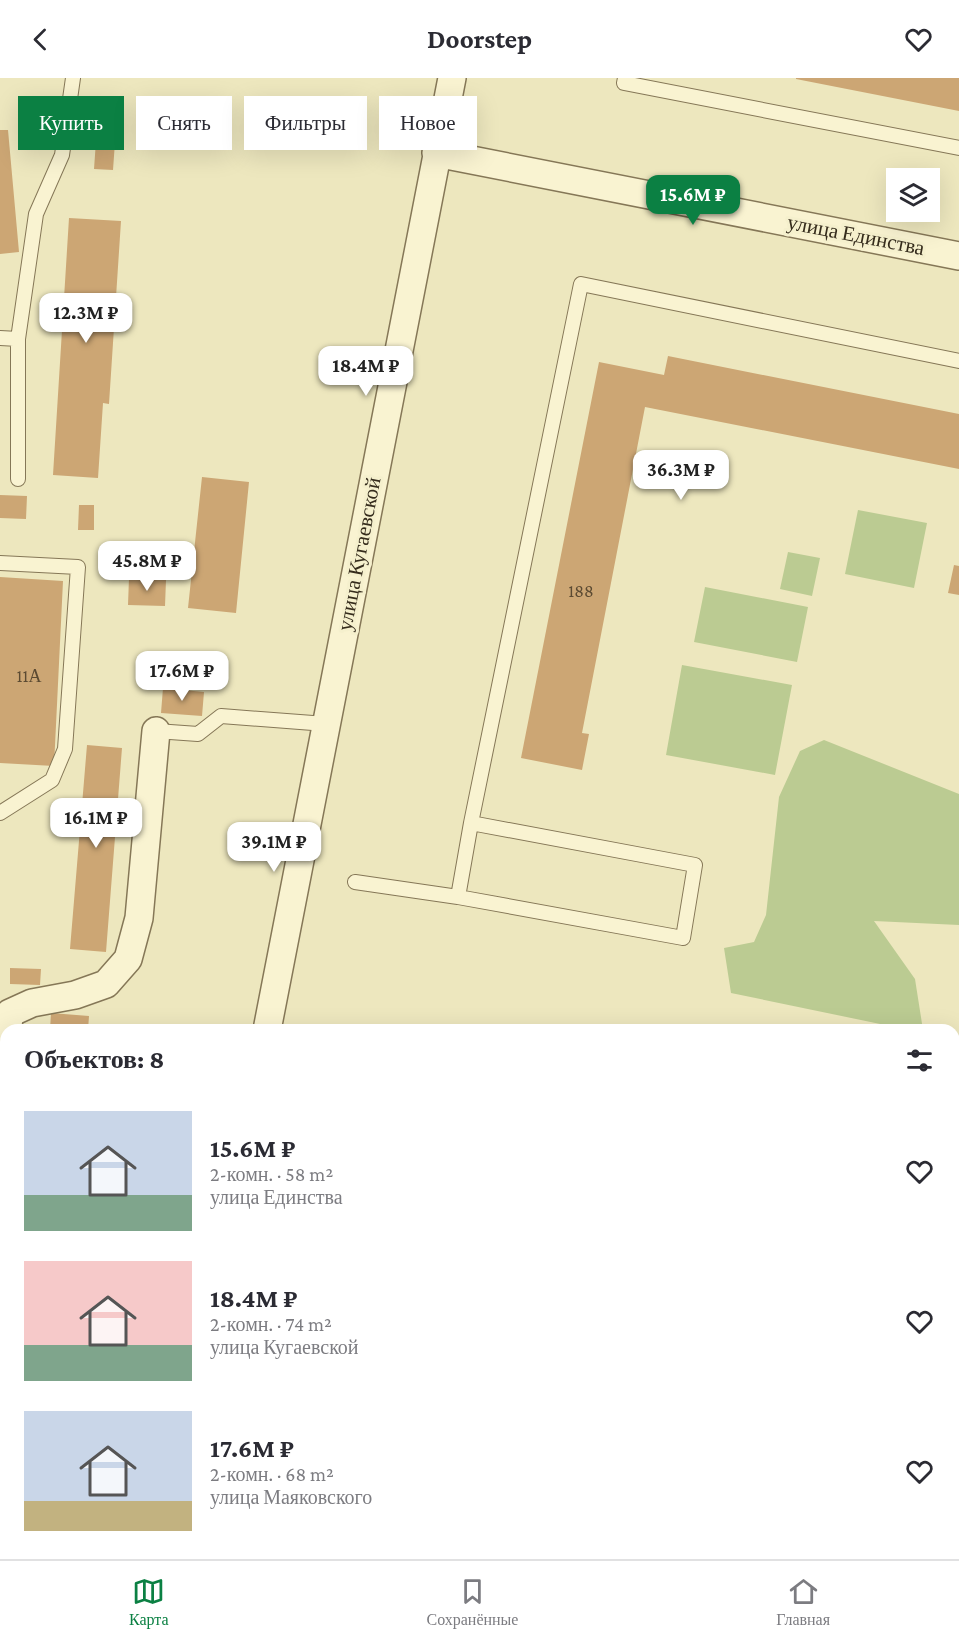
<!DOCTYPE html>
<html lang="ru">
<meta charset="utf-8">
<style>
body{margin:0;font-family:"Crimson Pro",serif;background:#f7f7f7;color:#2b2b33;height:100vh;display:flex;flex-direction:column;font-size:22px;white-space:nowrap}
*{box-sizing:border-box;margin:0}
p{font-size:20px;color:#7c7c81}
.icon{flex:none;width:33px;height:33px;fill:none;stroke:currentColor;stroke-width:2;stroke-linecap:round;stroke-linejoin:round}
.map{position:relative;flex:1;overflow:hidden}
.side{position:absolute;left:0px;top:946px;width:960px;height:536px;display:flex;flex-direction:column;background:#fff;border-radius:18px 18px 0 0;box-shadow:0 6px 24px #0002}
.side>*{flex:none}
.banner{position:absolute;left:18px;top:18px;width:600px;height:54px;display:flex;gap:12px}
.buttons{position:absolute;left:886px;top:90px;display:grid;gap:12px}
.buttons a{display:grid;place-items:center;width:54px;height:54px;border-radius:0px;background:#fff;box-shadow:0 6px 24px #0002;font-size:30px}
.price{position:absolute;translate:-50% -51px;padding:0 14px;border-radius:12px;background:#fff;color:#222;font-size:20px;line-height:39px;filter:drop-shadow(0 2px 3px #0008)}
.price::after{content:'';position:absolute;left:50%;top:36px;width:18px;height:14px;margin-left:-9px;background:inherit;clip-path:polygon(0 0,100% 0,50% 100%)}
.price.active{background:#0b8043;color:#fff}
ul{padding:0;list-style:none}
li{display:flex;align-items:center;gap:18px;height:150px;padding:0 24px}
li span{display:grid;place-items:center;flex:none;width:168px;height:120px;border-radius:0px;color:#555}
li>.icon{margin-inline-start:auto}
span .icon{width:72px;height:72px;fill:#fffc;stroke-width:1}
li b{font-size:26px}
h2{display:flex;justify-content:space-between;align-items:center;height:72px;padding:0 24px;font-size:26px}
.tag{padding:0 21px;border-radius:0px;background:#fff;box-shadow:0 6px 24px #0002;font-size:21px;line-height:54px}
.tag.active{background:#0b8043;color:#fff}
header{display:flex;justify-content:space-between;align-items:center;height:78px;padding:0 24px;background:#fff;font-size:27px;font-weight:700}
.dock{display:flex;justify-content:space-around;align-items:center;height:84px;border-top:2px solid #e1e1e2;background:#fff;font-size:16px;color:#7c7c81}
.dock a{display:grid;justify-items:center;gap:3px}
.dock .active{color:#0b8043}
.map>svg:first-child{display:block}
.green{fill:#bbcb92}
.building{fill:#cca674}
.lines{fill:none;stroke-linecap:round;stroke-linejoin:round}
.lane-casing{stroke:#857757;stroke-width:16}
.street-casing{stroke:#857757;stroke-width:30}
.lane{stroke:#f9f3d1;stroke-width:14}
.street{stroke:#f9f3d1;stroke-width:27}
.labels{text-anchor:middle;stroke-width:6;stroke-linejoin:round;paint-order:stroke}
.number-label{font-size:18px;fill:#5b4a32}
.street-label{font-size:21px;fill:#352c1c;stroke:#f5f0cd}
</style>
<header><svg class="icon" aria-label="back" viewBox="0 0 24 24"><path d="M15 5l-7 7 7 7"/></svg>Doorstep<svg class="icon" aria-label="heart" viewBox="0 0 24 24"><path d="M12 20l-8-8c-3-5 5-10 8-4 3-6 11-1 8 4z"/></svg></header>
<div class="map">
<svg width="959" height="1481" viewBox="0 0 959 1481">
<rect width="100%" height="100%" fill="#ede7be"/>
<path class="green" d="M858,432L927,445L914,510L845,496Z
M788,474L820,480L812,518L780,511Z
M705,509L808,529L797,584L694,564Z
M682,587L792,607L775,697L666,677Z
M824,662L959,716V847L874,843L915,901L923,952H909L731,915L724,870L754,864L766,837L779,719L800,673Z
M513,1476H750L774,1481H511Z"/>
<path class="building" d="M796,0H959V33L796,1Z
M0,52H8L19,174L0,176Z
M96,63L115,64L113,92L94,91Z
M69,140L121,143L109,326L103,325L98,400L53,397Z
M668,278L959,336V391L645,329L582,655L589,656L582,692L521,680L599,284L664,297Z
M202,399L249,404L236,535L188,530Z
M0,417L27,418L26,441L0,440Z
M79,427H94V452H78Z
M954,487L959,488V517L948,515Z
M0,499L63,503L54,688L0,685Z
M129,500L166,502L165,528L128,527Z
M163,610L204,614L202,638L161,635Z
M87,667L122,670L106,874L70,871Z
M10,890L41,891L40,907L10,906Z
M51,935L89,938L88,952H50Z
M397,1476H451L450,1481H415Z
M837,1476H899L898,1481H836Z"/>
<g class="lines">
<g class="lane-casing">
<path id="lane" d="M625,0L624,5L959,70
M0,260L18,261
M18,401V261L36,136L62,77L73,0
M0,485L78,489L65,671L52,702L0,735
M156,653L198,656L221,638L326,646
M471,745L695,787L683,860L458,819L471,745L581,206L959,283
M355,804L458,819
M954,1384L959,1397
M807,1476L810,1481
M355,1481L356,1476
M491,1481L492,1476
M956,1481L959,1464"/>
</g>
<g class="street-casing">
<path id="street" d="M436,75L959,178
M7,952L10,935L32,925L75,917L106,906L128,881L139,840L156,653
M267,952L452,0
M0,1067L6,968
M164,1481L165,1476"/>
</g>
<use href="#lane" class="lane"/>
<use href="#street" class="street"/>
</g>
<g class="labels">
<g class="number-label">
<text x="581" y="519">188</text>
<text x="29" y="604">11А</text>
</g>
<g class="street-label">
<text transform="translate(856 157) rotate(11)" y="7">улица Единства</text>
<text transform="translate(359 476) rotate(-79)" y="7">улица Кугаевской</text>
</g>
</g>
</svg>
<div class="buttons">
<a><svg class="icon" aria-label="layers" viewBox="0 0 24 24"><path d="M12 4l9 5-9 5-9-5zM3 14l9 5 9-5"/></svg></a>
</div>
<b class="price active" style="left:693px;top:148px">15.6M ₽</b>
<b class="price" style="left:86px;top:266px">12.3M ₽</b>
<b class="price" style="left:366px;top:319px">18.4M ₽</b>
<b class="price" style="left:681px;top:423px">36.3M ₽</b>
<b class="price" style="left:147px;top:514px">45.8M ₽</b>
<b class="price" style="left:182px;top:624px">17.6M ₽</b>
<b class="price" style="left:96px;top:771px">16.1M ₽</b>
<b class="price" style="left:274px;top:795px">39.1M ₽</b>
<div class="banner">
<a class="tag active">Купить</a>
<a class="tag">Снять</a>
<a class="tag">Фильтры</a>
<a class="tag">Новое</a>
</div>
<section class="side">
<h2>Объектов: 8<svg class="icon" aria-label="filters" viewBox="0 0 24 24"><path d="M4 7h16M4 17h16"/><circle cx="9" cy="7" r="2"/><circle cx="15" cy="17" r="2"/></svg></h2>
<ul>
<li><span style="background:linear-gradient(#c9d6e8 70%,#7fa58c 0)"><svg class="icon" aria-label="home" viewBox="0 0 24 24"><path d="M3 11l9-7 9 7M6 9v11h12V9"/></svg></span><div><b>15.6M ₽</b><p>2-комн. · 58 m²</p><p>улица Единства</p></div><svg class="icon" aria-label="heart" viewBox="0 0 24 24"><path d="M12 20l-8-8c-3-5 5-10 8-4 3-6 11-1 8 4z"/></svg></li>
<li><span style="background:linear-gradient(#f6c9c9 70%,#7fa58c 0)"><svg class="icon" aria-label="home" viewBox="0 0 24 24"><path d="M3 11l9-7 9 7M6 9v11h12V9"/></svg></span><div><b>18.4M ₽</b><p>2-комн. · 74 m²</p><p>улица Кугаевской</p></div><svg class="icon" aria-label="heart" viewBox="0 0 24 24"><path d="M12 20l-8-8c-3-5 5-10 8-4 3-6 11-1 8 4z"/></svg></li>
<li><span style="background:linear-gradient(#c9d6e8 75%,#c2b280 0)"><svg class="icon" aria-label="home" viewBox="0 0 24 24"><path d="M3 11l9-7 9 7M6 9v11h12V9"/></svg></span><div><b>17.6M ₽</b><p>2-комн. · 68 m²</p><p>улица Маяковского</p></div><svg class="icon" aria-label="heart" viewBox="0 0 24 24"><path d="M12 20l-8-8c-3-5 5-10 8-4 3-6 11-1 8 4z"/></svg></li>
</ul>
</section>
</div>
<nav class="dock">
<a class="active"><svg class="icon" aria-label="map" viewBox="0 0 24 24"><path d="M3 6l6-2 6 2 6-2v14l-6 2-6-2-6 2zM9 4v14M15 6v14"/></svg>Карта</a>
<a><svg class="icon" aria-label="saved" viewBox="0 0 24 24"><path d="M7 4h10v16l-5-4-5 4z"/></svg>Сохранённые</a>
<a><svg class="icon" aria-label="home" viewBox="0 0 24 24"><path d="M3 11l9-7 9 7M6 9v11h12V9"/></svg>Главная</a>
</nav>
